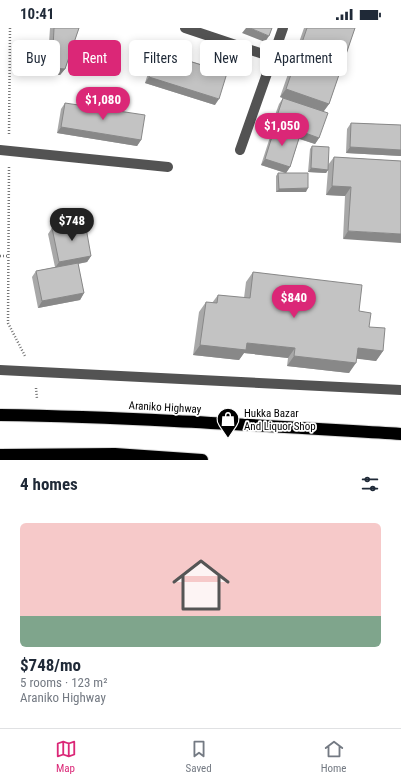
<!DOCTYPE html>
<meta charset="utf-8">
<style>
body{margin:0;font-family:"Roboto Condensed",sans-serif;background:#f6f6f7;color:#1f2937;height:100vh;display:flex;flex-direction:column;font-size:15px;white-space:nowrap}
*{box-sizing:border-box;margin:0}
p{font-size:13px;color:#747a83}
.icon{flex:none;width:22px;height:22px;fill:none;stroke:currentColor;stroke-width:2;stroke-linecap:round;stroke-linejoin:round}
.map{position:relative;height:432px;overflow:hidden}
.panel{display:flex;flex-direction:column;background:#fff;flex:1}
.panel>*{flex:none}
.hud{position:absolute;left:12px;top:12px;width:377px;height:36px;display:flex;gap:8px}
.price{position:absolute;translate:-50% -34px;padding:0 9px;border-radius:14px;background:#db2777;color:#fff;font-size:13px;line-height:26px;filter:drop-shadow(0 1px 2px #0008)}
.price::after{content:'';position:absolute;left:50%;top:24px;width:12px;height:9px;margin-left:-6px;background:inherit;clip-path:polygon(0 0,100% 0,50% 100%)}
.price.current{background:#222;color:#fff}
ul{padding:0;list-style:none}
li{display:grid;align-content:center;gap:8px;height:212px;padding:0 20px}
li+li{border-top:1px solid #e0e1e3}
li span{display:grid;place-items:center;height:124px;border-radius:6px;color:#555}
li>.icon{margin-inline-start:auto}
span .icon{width:72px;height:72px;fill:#fffc;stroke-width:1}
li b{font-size:17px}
h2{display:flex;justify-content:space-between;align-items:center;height:48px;padding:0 20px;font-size:17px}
.tag{padding:0 14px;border-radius:6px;background:#fff;box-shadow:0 2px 10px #0003;font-size:14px;line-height:36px}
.tag.current{background:#db2777;color:#fff}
.status{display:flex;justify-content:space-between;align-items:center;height:28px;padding:0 20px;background:#fff;direction:ltr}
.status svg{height:11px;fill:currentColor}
.tabs{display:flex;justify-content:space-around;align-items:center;height:56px;border-top:1px solid #e0e1e3;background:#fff;font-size:11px;color:#747a83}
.tabs a{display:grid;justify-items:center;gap:2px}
.tabs .current{color:#db2777}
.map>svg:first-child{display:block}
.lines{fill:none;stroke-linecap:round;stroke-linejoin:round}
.highway-casing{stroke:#dbdbdb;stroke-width:14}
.path{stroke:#757575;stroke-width:2.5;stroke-dasharray:1 2;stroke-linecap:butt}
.minor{stroke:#535353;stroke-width:10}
.highway{stroke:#000;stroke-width:12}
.wall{fill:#a8a8a8}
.shaded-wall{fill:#888}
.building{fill:#c3c3c3;stroke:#888}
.labels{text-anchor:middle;stroke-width:3.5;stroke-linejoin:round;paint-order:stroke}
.street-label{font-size:11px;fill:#000;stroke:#fff}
.poi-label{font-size:11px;fill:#000;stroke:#fff;text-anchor:start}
</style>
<div class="status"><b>10:41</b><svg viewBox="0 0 49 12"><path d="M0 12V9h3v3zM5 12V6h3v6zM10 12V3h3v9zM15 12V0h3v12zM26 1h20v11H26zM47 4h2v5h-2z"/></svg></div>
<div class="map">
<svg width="401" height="432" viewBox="0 0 401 432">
<rect width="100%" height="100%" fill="#fff"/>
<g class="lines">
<g class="highway-casing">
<path id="highway" d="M0,387C134,389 267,398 401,406
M0,427L115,426L202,432"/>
</g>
<path class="path" d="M9,106L10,0
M9,139L8,295L25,328
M0,228H9
M36,360L37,371"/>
<path class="minor" d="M185,0L272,29
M0,122L168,139
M240,122L283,0
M0,342L401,362"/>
<use href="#highway" class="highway"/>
</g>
<path class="wall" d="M50,0H79L65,41L60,47L47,46Z
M304,0H355L329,76L324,83L319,110L315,116L299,111L290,139L286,145L306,164H276V148L278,145H285L261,137L271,106L273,102L270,101L279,76L283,70L280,69Z
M157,23L200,36L203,26L205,23L215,77L145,55L153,29Z
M65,75L141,112L137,118L57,105L61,81Z
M351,95L401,97V128L346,125L347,101Z
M312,118L328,137L334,129L401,133L343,211L345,168L326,167L328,142L326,145L308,144L310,121Z
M52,200L91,228L87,234L78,236L84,265L80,272L38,280L32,249L36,243L55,239L48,206Z
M253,244L359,283L369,299L383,323L376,333L356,330L349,345L287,338L288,330L244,325L239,332L193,327L199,284L206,274L212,275L218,267L244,270L246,254Z"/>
<path class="shaded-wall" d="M246,0H250L269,8L265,14L242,5Z
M52,40L65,41L60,47L47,46Z
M149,49L219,71L215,77L145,55Z
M286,61L329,76L323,84L280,69Z
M275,94L319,110L315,116L274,102L275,99L273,102L270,101Z
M61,99L141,112L137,118L57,105Z
M350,119L401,122V128L346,125Z
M265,131L290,139L286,145L261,137Z
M311,140L328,142L326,145L308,144Z
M332,158L351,159L345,168L326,167Z
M308,160L306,164H276L279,161Z
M348,203L401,206V215L343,211Z
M91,228L87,234L55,240L59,234Z
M84,265L80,272L38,280L42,273Z
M247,315L295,320L288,330L244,325L239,332L193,327L200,317Z
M358,320L383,323L376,333L351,330Z
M294,328L356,335L349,345L287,338Z"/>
<path class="building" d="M54,0H79L65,41L52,40Z
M250,0H272L269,8Z
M307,0H355L329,76L286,61Z
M157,23L227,45L219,71L149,49Z
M205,23L230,29L226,44L201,37Z
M283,70L328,85L319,110L275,94Z
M65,75L145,87L141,112L61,99Z
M351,95L401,97V122L350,119Z
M275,99L300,107L290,139L265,131Z
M312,118L329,119L328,142L311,140Z
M334,129L401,133V206L348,203L351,159L332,158Z
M278,145H308V160L279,161Z
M85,194L91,228L59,234L52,200Z
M78,235L84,265L42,273L36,243Z
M253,244L362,257L359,283L371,285L369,299L385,300L383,323L358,320L356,335L294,328L295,320L247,315L246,322L200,317L206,274L217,275L218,267L250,270Z"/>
<defs>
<g id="shop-pin" transform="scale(1.15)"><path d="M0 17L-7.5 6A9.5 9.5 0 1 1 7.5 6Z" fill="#000" stroke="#fff"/><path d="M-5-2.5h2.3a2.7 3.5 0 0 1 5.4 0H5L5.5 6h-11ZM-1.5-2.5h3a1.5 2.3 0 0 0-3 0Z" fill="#fff"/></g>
</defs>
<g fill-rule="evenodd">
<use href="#shop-pin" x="228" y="391"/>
</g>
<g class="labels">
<g class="street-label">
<text transform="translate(165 379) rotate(3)" y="4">Araniko Highway</text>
</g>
<g class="poi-label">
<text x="244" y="389">Hukka Bazar<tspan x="244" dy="13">And Liquor Shop</tspan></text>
</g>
</g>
</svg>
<b class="price" style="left:103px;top:93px">$1,080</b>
<b class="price" style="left:282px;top:119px">$1,050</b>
<b class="price current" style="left:72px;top:214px">$748</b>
<b class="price" style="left:294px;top:291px">$840</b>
<div class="hud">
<a class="tag">Buy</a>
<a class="tag current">Rent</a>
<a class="tag">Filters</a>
<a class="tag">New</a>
<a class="tag">Apartment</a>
</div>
</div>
<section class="panel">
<h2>4 homes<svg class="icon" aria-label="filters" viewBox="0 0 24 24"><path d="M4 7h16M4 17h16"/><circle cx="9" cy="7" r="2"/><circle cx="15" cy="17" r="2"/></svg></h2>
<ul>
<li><span style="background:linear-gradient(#f6c9c9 75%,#7fa58c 0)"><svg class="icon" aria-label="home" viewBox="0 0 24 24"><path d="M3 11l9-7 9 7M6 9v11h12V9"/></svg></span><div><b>$748/mo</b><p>5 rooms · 123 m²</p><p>Araniko Highway</p></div></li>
</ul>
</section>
<nav class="tabs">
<a class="current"><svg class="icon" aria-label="map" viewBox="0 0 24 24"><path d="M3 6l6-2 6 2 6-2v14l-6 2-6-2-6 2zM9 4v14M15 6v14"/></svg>Map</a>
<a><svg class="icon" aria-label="saved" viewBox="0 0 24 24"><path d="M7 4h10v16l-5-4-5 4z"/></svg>Saved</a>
<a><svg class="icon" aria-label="home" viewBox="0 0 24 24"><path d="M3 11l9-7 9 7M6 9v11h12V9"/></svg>Home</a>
</nav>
